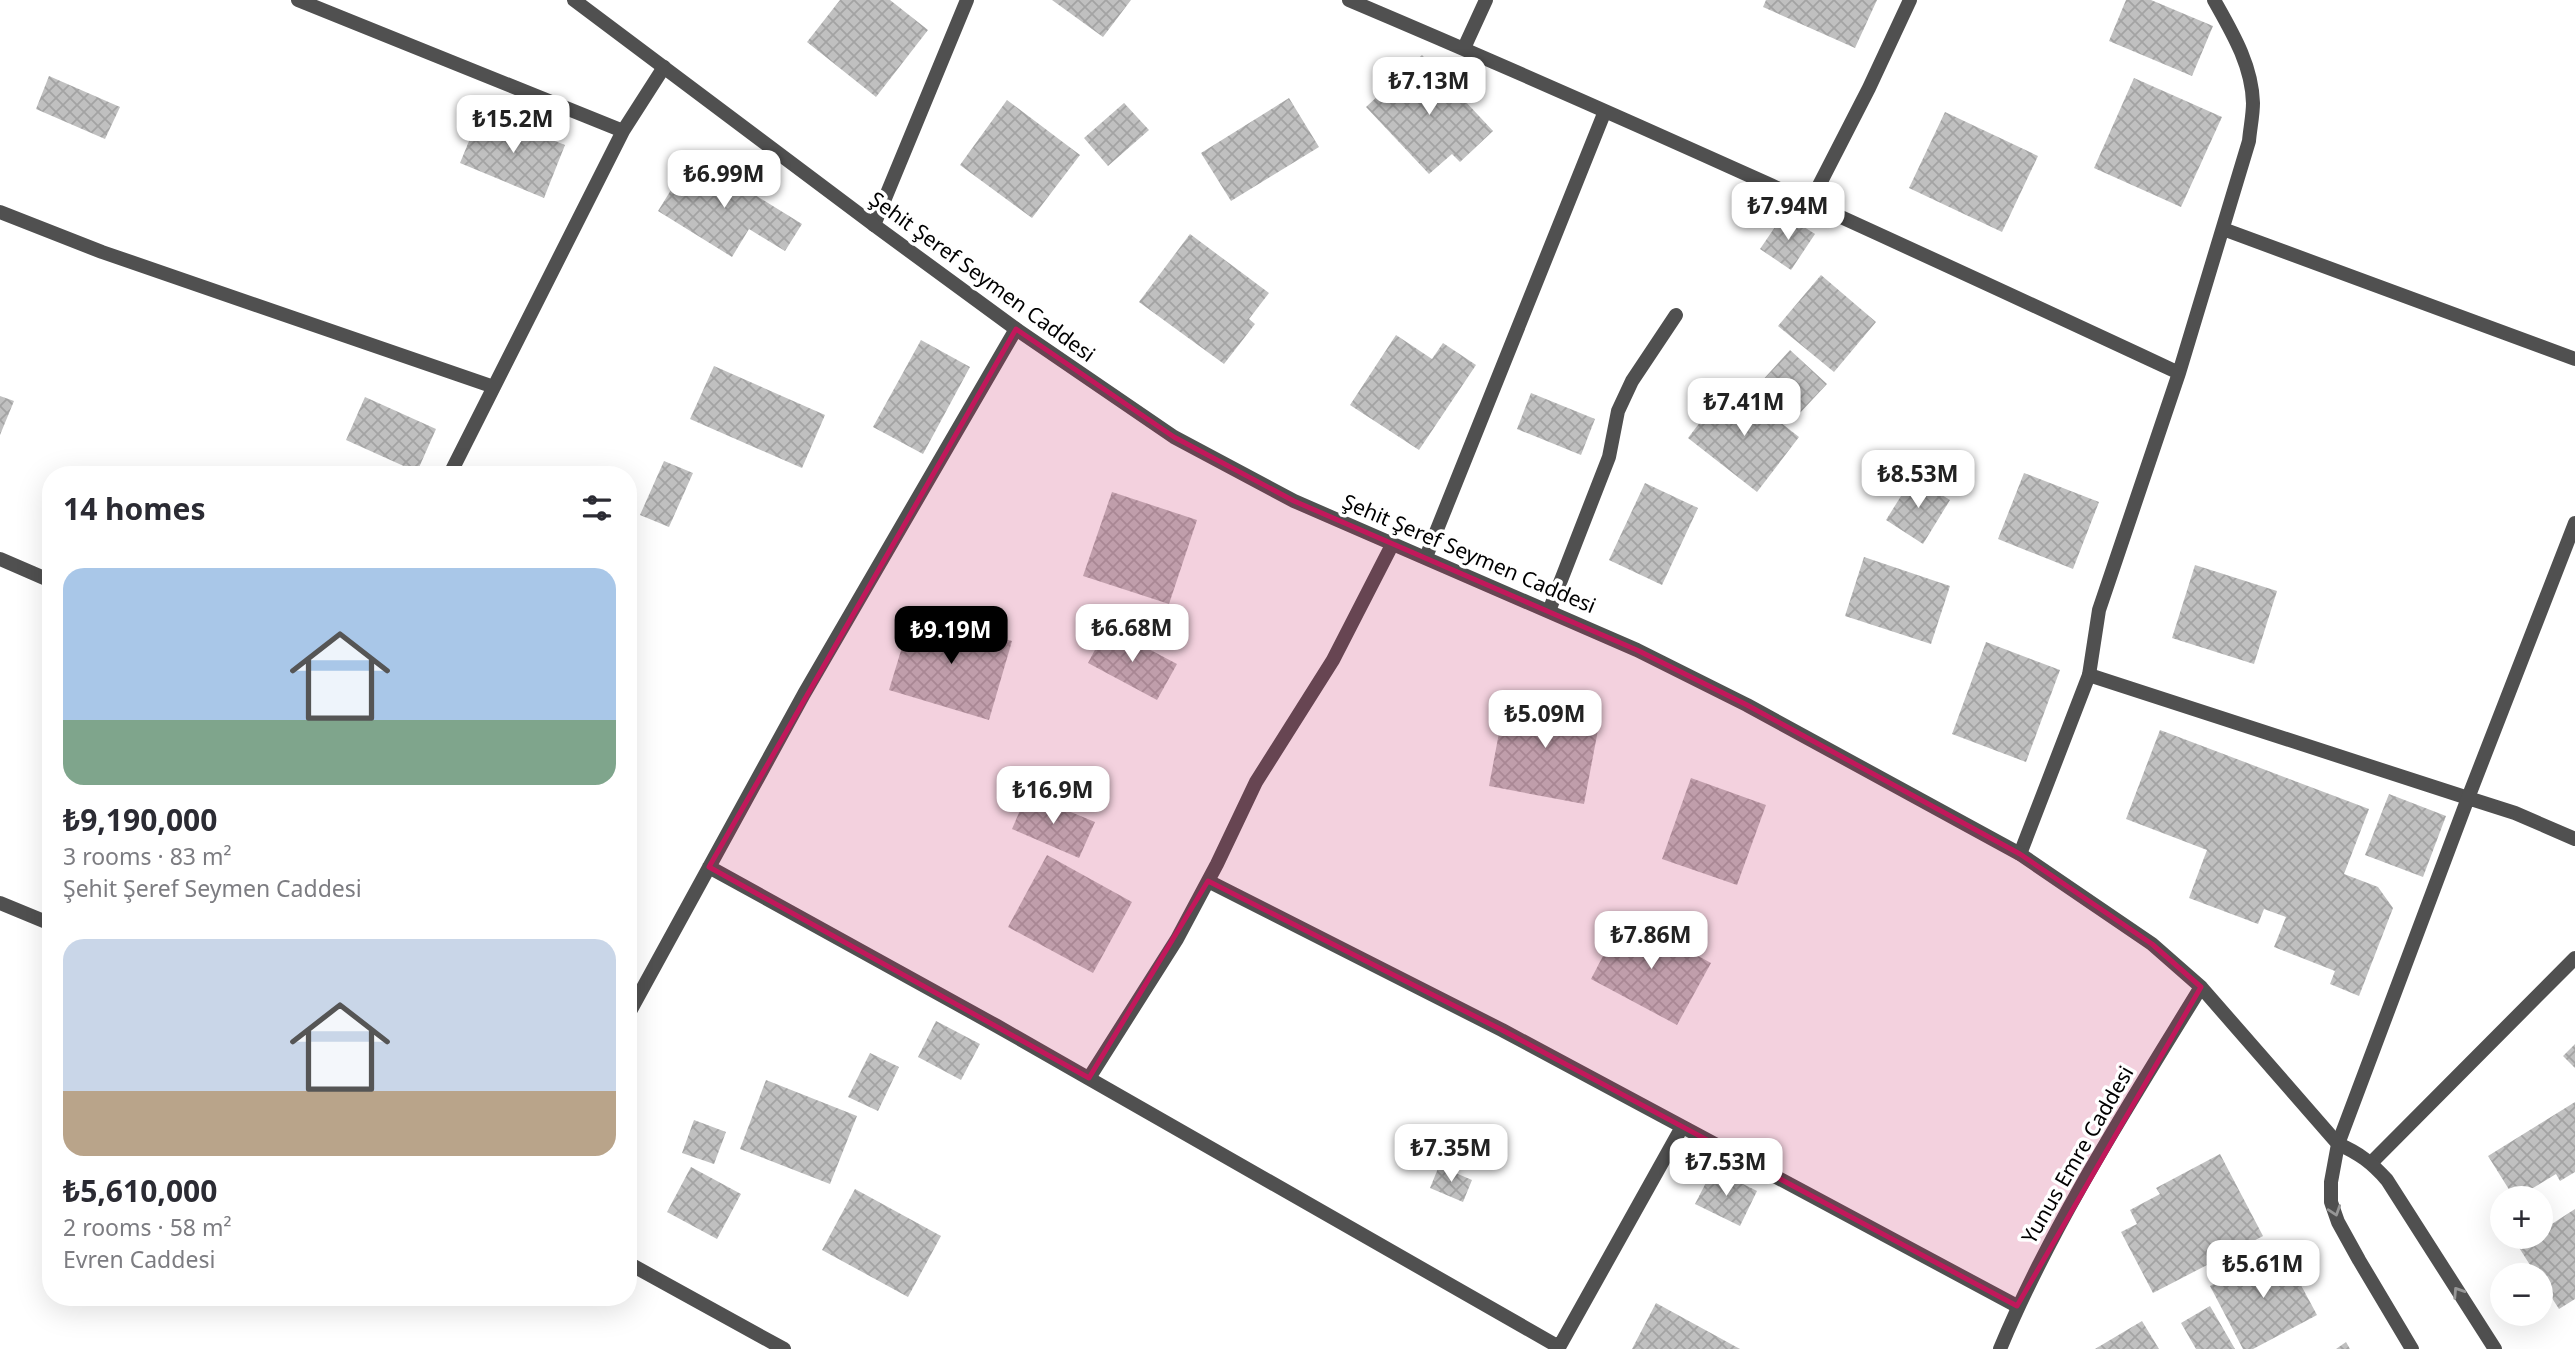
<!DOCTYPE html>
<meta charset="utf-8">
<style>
body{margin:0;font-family:"Noto Sans",sans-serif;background:#f7f7f7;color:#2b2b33;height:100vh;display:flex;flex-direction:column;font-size:26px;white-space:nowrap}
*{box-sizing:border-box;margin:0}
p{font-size:23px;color:#7c7c81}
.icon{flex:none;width:38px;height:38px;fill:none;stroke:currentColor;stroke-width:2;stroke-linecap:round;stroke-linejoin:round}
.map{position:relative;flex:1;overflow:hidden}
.panel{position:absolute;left:42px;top:466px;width:595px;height:840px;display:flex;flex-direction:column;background:#fff;border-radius:28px;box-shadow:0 7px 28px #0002}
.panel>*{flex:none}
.buttons{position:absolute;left:2490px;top:1186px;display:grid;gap:14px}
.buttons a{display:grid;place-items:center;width:63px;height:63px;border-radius:50%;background:#fff;box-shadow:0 7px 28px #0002;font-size:35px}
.price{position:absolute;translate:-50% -60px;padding:0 16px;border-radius:14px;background:#fff;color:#222;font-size:23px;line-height:46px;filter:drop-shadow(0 2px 4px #0008)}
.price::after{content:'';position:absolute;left:50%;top:42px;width:21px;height:16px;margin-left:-10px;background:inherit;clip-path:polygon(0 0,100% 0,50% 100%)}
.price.on{background:#000;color:#fff}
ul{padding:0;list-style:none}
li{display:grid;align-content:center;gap:14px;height:371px;padding:0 21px}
li span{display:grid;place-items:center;height:217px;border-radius:21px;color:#555}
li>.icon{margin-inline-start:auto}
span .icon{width:126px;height:126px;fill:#fffc;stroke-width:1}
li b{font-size:30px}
h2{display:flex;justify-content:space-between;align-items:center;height:84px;padding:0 21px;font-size:30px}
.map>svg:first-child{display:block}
.building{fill:url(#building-cross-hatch)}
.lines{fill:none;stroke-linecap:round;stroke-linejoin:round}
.service{stroke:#505050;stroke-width:14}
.minor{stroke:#505050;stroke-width:14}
.tertiary{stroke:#505050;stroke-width:14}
.oneway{stroke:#969696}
.marked{fill:#c2185b;fill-opacity:0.2;stroke:#c2185b;stroke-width:5;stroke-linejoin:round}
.labels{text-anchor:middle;stroke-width:7;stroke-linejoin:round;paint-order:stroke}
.street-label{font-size:21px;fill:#000;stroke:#fff}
</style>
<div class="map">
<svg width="2575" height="1349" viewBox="0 0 2575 1349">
<defs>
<pattern id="building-cross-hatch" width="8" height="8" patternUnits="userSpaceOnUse" patternTransform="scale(1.75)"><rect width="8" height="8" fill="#c0c0c0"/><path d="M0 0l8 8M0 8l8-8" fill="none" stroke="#a3a3a3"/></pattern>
</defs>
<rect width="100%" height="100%" fill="#fff"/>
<path class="building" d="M840,0H890L928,30L876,97L807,42Z
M1052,0H1131L1103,37Z
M1766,0H1877L1855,48L1763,7Z
M2126,0H2151L2213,26L2192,76L2109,41Z
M1422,55L1493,131L1460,162L1452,154L1429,174L1366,107Z
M49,76L120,107L105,139L36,109Z
M2134,78L2222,117L2181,207L2094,168Z
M1289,98L1319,147L1231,201L1201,153Z
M1007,100L1080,155L1032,218L960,165Z
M1124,103L1149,130L1108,166L1084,138Z
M481,112L565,145L544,198L460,163Z
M1945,112L2038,156L2002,232L1909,188Z
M692,156L802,224L785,251L749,229L732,257L658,211Z
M1784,214L1815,234L1791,270L1760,249Z
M1190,234L1269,293L1249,319L1255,324L1224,364L1139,302Z
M1821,275L1876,322L1834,372L1778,326Z
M1396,335L1432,359L1443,343L1476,365L1419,450L1350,405Z
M921,340L970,367L923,454L873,427Z
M1790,350L1827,384L1798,415L1761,382Z
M714,366L825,415L802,468L690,419Z
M1730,383L1799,437L1757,492L1688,438Z
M1531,393L1595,419L1581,455L1517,429Z
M0,396L14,401L0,435Z
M365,397L436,429L417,472L346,440Z
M664,461L693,473L669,527L640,515Z
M2024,473L2099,502L2073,569L1998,539Z
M1913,477L1950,500L1923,544L1886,520Z
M1645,483L1698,508L1662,585L1609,560Z
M1112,492L1197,520L1169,604L1083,576Z
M1864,557L1950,586L1931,644L1845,616Z
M2195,565L2277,591L2254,664L2172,638Z
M913,611L1012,641L989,720L889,690Z
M1107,627L1177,664L1157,700L1088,663Z
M1986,642L2060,670L2026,762L1952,734Z
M1506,696L1601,714L1584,804L1489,786Z
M2160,730L2369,809L2344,874L2378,887L2393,908L2359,996L2330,984L2335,971L2274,947L2286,917L2264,909L2258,924L2189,898L2207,850L2126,819Z
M1691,778L1766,805L1737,885L1662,859Z
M1027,794L1095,822L1079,858L1012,829Z
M2389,794L2446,816L2423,877L2365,855Z
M1047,855L1132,902L1093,973L1008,927Z
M1624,916L1711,963L1677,1025L1591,979Z
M936,1021L980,1044L961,1080L918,1057Z
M2575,1044V1068L2563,1056Z
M870,1053L899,1067L878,1111L848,1097Z
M766,1080L857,1116L830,1184L740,1149Z
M2575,1102V1172L2560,1181L2556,1174L2515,1199L2488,1156Z
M694,1120L726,1132L714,1164L682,1153Z
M2220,1154L2263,1236L2153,1293L2121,1232L2137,1224L2130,1210L2160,1194L2156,1188Z
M1439,1166L1472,1180L1463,1202L1430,1188Z
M691,1167L741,1194L717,1239L667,1212Z
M1713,1169L1757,1191L1740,1226L1695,1204Z
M855,1189L941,1236L908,1297L822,1250Z
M2575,1209V1299L2559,1309L2541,1281V1276H2537L2518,1246L2531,1237H2541V1231Z
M2281,1248L2317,1315L2253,1349H2243L2210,1286Z
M1656,1303L1740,1349H1632Z
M2210,1306L2235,1349H2196L2181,1323Z
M2142,1321L2159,1349H2095Z
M2346,1342L2350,1349H2336Z"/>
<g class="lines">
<path class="service" d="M1549,611L1609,457L1618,411L1632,381L1676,315
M2089,675L2468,798"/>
<path class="minor" d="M298,0L623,131
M1349,0C1628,118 1904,245 2179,373
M1464,48L1486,0
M1810,203L1869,88L1910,0
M0,212L102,252L494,387
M874,225L967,0
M2223,229L2575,359
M450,474L623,131L664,67
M1426,557L1605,111
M0,559L51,581
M2468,798L2515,813L2575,839
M2020,854L2089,675L2099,610L2179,373L2249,141C2250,129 2253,115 2253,103C2252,65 2232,32 2214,0
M709,867L997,1026L1559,1347
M1208,881L1502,1030L2017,1306
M0,903L51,924
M628,1015L804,694L1016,329
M1089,1078L1177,939L1217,864L1256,782L1333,660L1392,545
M2338,1144L2468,798L2575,523
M2372,1162L2575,958
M628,1263L784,1349
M1558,1349L1682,1127"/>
<path class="tertiary" d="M574,0L874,225L1016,329L1174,437L1294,501L1637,650L1747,705L2020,854L2152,944L2201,987L2338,1144C2359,1153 2372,1163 2387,1180L2495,1349
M2338,1144L2331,1182V1202L2338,1222L2359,1260L2412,1349
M2000,1349C2052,1224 2130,1103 2201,987"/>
</g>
<defs><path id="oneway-chevron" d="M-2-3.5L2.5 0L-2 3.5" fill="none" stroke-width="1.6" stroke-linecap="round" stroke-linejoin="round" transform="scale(1.75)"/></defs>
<g class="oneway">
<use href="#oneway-chevron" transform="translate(2335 1211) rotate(71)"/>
<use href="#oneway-chevron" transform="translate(2458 1292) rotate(-123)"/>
</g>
<path class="marked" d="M1016,329L1174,437L1294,501L1637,650L1747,705L2020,854L2152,944L2201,987L2017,1306L1502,1030L1208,881L1089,1078L709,867Z"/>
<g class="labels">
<g class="street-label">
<text transform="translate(982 277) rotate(36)" y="7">Şehit Şeref Seymen Caddesi</text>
<text transform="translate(1469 554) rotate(23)" y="7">Şehit Şeref Seymen Caddesi</text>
<text transform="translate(2078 1155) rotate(-60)" y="7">Yunus Emre Caddesi</text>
</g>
</g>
</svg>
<div class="buttons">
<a>+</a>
<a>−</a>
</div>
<b class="price" style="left:1429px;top:117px">₺7.13M</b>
<b class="price" style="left:513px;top:155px">₺15.2M</b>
<b class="price" style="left:724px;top:210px">₺6.99M</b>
<b class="price" style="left:1788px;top:242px">₺7.94M</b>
<b class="price" style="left:1744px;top:438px">₺7.41M</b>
<b class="price" style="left:1918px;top:510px">₺8.53M</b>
<b class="price" style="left:1132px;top:664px">₺6.68M</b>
<b class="price on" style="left:951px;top:666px">₺9.19M</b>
<b class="price" style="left:1545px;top:750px">₺5.09M</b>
<b class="price" style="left:1053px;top:826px">₺16.9M</b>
<b class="price" style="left:1651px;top:971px">₺7.86M</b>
<b class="price" style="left:1451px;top:1184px">₺7.35M</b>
<b class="price" style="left:1726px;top:1198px">₺7.53M</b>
<b class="price" style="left:2263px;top:1300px">₺5.61M</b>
<section class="panel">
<h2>14 homes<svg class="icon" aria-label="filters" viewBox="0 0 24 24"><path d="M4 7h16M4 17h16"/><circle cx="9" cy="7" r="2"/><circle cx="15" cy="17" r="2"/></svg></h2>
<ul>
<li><span style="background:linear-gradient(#a9c7e8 70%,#7fa58c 0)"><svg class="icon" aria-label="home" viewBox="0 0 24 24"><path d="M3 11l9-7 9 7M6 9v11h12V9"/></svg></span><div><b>₺9,190,000</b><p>3 rooms · 83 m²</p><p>Şehit Şeref Seymen Caddesi</p></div></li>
<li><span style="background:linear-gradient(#c9d6e8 70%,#b9a48a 0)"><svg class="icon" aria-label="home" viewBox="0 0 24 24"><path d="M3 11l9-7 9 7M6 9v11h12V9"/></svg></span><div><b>₺5,610,000</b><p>2 rooms · 58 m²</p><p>Evren Caddesi</p></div></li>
</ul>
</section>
</div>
